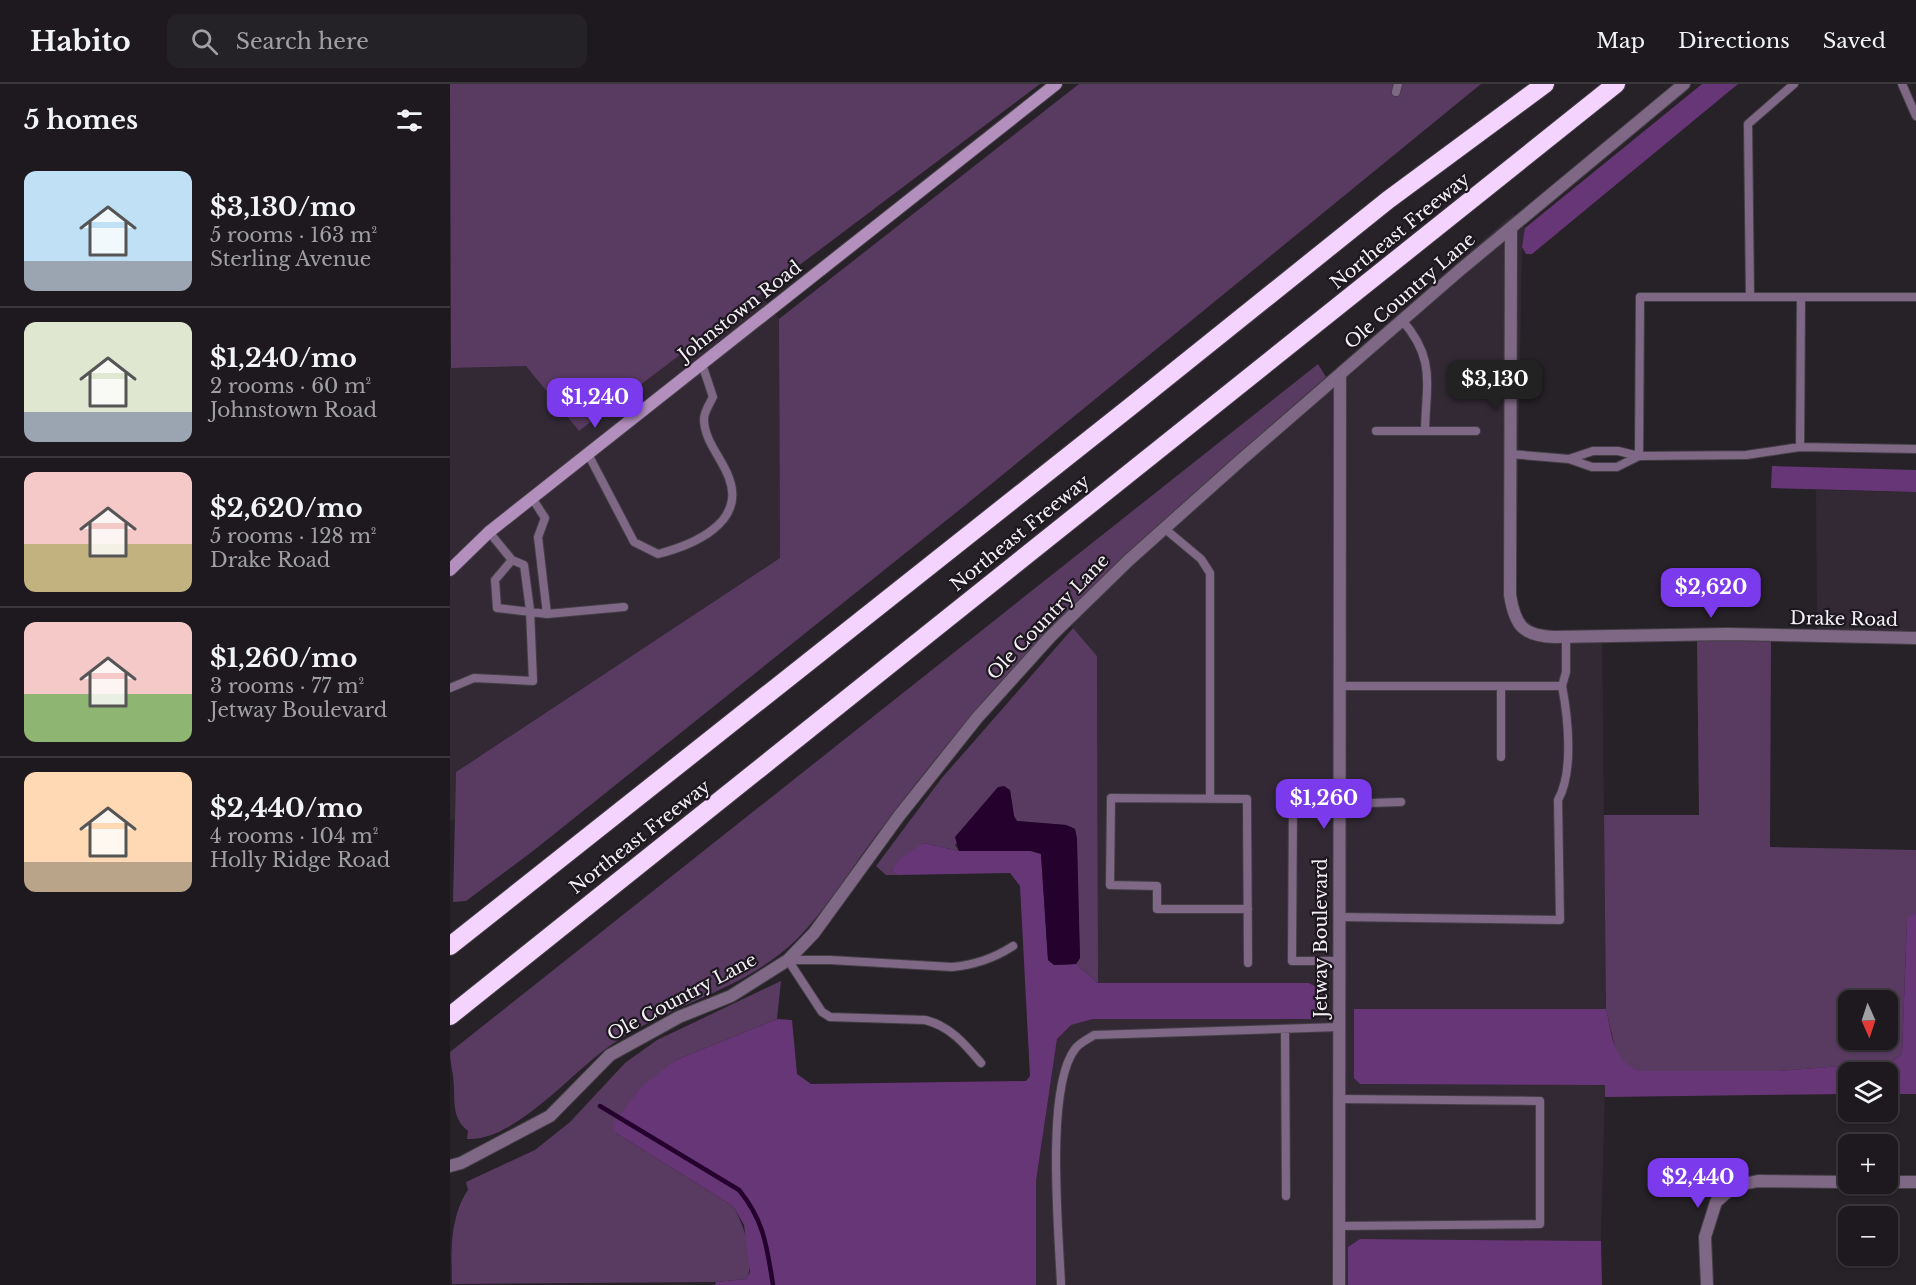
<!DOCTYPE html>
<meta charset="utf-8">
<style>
body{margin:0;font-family:"Libre Baskerville",serif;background:#252227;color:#f1f3f6;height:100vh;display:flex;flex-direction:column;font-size:22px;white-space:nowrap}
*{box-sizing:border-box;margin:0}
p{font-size:20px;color:#a0a0a4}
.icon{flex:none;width:33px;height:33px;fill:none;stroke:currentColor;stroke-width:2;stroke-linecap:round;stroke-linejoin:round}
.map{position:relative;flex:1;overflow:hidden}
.side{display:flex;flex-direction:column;background:#1d191e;width:450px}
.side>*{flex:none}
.needle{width:39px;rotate:177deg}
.fabs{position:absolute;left:1388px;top:906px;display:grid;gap:12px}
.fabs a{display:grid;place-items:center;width:60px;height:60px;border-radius:12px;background:#1d191e;box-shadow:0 2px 4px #0004,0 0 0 2px #3b383c;font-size:30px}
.price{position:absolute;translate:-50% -51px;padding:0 14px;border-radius:12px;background:#7c3aed;color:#fff;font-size:20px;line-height:39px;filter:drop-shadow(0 2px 3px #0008)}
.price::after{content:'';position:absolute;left:50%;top:36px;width:18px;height:14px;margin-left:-9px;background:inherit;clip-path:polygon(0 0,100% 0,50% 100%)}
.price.on{background:#222;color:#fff}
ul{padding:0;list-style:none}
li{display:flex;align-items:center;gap:18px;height:150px;padding:0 24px}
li+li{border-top:2px solid #3b383c}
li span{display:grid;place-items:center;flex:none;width:168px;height:120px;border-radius:12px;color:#555}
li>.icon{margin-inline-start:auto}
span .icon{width:72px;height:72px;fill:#fffc;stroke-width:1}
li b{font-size:26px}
h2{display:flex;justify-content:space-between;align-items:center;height:72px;padding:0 24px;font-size:26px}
header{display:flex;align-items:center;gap:36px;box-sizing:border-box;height:84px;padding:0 30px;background:#1d191e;border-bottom:2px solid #3b383c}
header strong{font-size:28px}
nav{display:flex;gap:33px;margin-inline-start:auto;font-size:21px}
.search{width:420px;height:54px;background:#252227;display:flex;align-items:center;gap:15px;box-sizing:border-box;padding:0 21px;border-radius:12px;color:#a0a0a4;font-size:22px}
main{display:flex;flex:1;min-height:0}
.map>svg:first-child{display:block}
.built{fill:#322935}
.green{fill:#593b62;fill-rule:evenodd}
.forest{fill:#673676}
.water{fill:#25012e}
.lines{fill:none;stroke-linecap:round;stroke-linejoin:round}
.stream{stroke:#25012e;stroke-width:4.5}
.service-casing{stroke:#443e45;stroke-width:10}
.minor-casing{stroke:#443e45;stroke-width:14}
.secondary-casing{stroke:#443e45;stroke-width:14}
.motorway-casing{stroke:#443e45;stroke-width:20}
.service{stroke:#7f6886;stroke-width:8}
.minor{stroke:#7f6886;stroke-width:12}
.secondary{stroke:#b38fbe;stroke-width:12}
.motorway{stroke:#f4d3ff;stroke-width:18}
.labels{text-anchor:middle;stroke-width:4.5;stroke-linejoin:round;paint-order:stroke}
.street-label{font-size:18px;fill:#f4f0f5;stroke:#1d181f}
</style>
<header>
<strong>Habito</strong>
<div class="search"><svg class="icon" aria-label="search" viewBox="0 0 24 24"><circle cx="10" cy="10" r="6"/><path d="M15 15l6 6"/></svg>Search here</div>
<nav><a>Map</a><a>Directions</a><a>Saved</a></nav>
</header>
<main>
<section class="side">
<h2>5 homes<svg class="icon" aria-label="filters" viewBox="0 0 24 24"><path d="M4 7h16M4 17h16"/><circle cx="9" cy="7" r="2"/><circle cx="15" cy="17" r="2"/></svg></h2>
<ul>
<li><span style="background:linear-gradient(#bfe0f5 75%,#9aa5b1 0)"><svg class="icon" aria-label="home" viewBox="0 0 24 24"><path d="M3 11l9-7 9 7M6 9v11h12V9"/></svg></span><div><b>$3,130/mo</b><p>5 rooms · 163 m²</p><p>Sterling Avenue</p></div></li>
<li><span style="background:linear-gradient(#dfe7d0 75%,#9aa5b1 0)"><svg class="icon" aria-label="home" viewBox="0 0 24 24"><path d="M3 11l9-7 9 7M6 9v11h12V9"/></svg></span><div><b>$1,240/mo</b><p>2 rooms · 60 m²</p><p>Johnstown Road</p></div></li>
<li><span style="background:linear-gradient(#f6c9c9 60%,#c2b280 0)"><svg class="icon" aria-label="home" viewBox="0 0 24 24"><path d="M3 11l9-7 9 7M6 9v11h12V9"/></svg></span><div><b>$2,620/mo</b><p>5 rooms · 128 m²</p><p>Drake Road</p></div></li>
<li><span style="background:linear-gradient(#f6c9c9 60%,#8fb573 0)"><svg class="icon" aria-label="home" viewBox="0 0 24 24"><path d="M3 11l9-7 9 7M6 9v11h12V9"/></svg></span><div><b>$1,260/mo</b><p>3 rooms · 77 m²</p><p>Jetway Boulevard</p></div></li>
<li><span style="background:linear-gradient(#ffd9b3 75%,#b9a48a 0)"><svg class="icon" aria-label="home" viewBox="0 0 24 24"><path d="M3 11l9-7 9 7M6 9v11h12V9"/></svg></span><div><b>$2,440/mo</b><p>4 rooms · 104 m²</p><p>Holly Ridge Road</p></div></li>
</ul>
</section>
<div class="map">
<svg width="1466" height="1201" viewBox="0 0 1466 1201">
<rect width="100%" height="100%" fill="#272128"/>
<path class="built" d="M1063,130L1075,144L1072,163L1066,512L1073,533L1085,543L1103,547L1152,546L1156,925H905L904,994L911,1000L1155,1001L1151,1157L910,1155L898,1163V1201H586V1097L607,955L621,941L643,935H862L871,923L872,906L859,899H648L647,572L612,531L718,431Z
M311,210L329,235L330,474L6,688L5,735L0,737V284L76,282L129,347Z
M1366,406L1466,408V553L1367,551Z"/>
<path class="green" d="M0,0H590L129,347L76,282L1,284Z
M629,0H1031L518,419L83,767L16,817L3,818L6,688L330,474L329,235Z
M868,280L876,293C756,398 633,502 528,624C490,668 454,714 419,761C396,792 375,826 348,854C295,907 221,919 161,961C122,988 64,1058 17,1055L18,1047C0,1033 6,1014 3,992C2,984 0,977 0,968Z
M623,544L647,572L648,899L626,880L630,874L625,745L616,741L567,737L564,732L560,706L505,761L509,767L474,759L442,787L447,791H436L426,782L491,695Z
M1247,557H1321L1320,763L1466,766V828L1457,835L1452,970L1441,978L1329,987H1189L1177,982L1167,972L1156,925L1154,731H1249ZM1398,916H1437V956H1398Z
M331,897L327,935L226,976L166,1049L283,1122C293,1139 307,1177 296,1195L266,1198L2,1200C1,1167 0,1132 18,1106L16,1098L85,1066L120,1038L175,979L207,956Z"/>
<path class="forest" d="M1252,0H1288L1082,170H1076L1072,163L1075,144Z
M1322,382L1466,386V408L1321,404Z
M474,759L509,767H581L591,770L598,876L604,881L626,880L648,899H859L872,906L871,923L862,935H643L621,941L607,955L586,1097V1201H265L266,1198L296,1195L300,1188L294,1141L283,1122L166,1049L163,1040L191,1003L226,976L327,935L342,936L347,990L361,1000L576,997L580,992L570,802L560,789L447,791L442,787L449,775Z
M1466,828V1010H1437V988H1398V1010L1155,1013V1001L910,1000L904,994V925H1156C1163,952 1161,975 1189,987H1328L1441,978L1452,970L1457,834Z
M910,1155L1151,1157L1152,1201H898V1163Z"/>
<path class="water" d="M554,702L560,706L564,732L567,737L616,741L625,745L627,754L630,874L626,880L604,881L598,876L591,770L581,767H509L505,753L548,703Z"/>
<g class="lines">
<path class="stream" d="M150,1022L289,1106C314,1136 317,1163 323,1201"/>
<g class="service-casing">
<path id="service" d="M1452,0L1466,32
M946,8L948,0
M1300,213L1298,40L1344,0
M1351,213H1466
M952,236C986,275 976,299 975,347H1026
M926,347H975
M1350,363L1466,365
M138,370L184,458L208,470C243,461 296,439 279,394C272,374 254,357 254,335C254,328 260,319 263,313L252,280
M1060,370L1119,375L1142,383H1167L1189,372
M1119,375L1143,367H1168L1189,372L1296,371L1350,363L1351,213H1190L1189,372
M82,414L95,434L88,453L97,530
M714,444L751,475L760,489V715
M62,476L45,496L47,524L97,530L174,523
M1112,602L1116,588V553
M0,604L24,594L83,597L80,526L74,481L62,476L39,448
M1051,673V602
M843,714L842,877H889
M889,720L951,718
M798,825H707V802L660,801L661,714L797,715L798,879
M889,833L1110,836L1108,716C1124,688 1118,633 1112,602H889
M338,876L372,928L380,933L475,936C500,942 515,960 531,979
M338,876H380L502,883C525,881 543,875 563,862
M835,945L836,1112
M889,1142L1090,1140V1017L889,1015
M611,1201C609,1149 595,1004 625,965C629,959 638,955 644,951L889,943"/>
</g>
<g class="minor-casing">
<path id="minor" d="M1061,144L1060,511C1065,542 1073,552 1105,553L1277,550L1466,554
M0,1082L11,1079L100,1032L160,971L229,933L281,912L338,876L364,849L449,732L527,634L600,553L679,476L791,376L1010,186L1234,0
M1437,1098H1466
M889,1201L890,291
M1257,1201L1255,1153L1266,1118L1284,1102L1308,1097L1398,1098"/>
</g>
<g class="secondary-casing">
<path id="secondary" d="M0,486L39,448L606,0"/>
</g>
<g class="motorway-casing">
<path id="motorway" d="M0,862L680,323L938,116L1095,0
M0,932L1166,0"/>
</g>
<use href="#service" class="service"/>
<use href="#minor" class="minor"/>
<use href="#secondary" class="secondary"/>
<use href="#motorway" class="motorway"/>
</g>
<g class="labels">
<g class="street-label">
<text transform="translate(950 147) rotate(-39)" y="6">Northeast Freeway</text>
<text transform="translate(960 207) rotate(-41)" y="6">Ole Country Lane</text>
<text transform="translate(290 227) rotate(-38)" y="6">Johnstown Road</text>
<text transform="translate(570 449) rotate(-39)" y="6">Northeast Freeway</text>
<text transform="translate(598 533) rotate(-46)" y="6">Ole Country Lane</text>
<text transform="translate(1394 535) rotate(1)" y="6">Drake Road</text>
<text transform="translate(190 753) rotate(-38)" y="6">Northeast Freeway</text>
<text transform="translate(871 854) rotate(-90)" y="6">Jetway Boulevard</text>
<text transform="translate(232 913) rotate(-28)" y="6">Ole Country Lane</text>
</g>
</g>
</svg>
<div class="fabs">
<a><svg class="needle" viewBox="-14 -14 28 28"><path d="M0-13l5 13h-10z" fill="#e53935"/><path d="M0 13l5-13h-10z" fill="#a0a0a4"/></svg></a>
<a><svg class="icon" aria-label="layers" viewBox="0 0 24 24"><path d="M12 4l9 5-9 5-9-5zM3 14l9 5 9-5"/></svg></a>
<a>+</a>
<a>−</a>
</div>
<b class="price on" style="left:1045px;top:327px">$3,130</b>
<b class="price" style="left:145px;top:345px">$1,240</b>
<b class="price" style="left:1261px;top:535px">$2,620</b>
<b class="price" style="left:874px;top:746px">$1,260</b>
<b class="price" style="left:1248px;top:1125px">$2,440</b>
</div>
</main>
